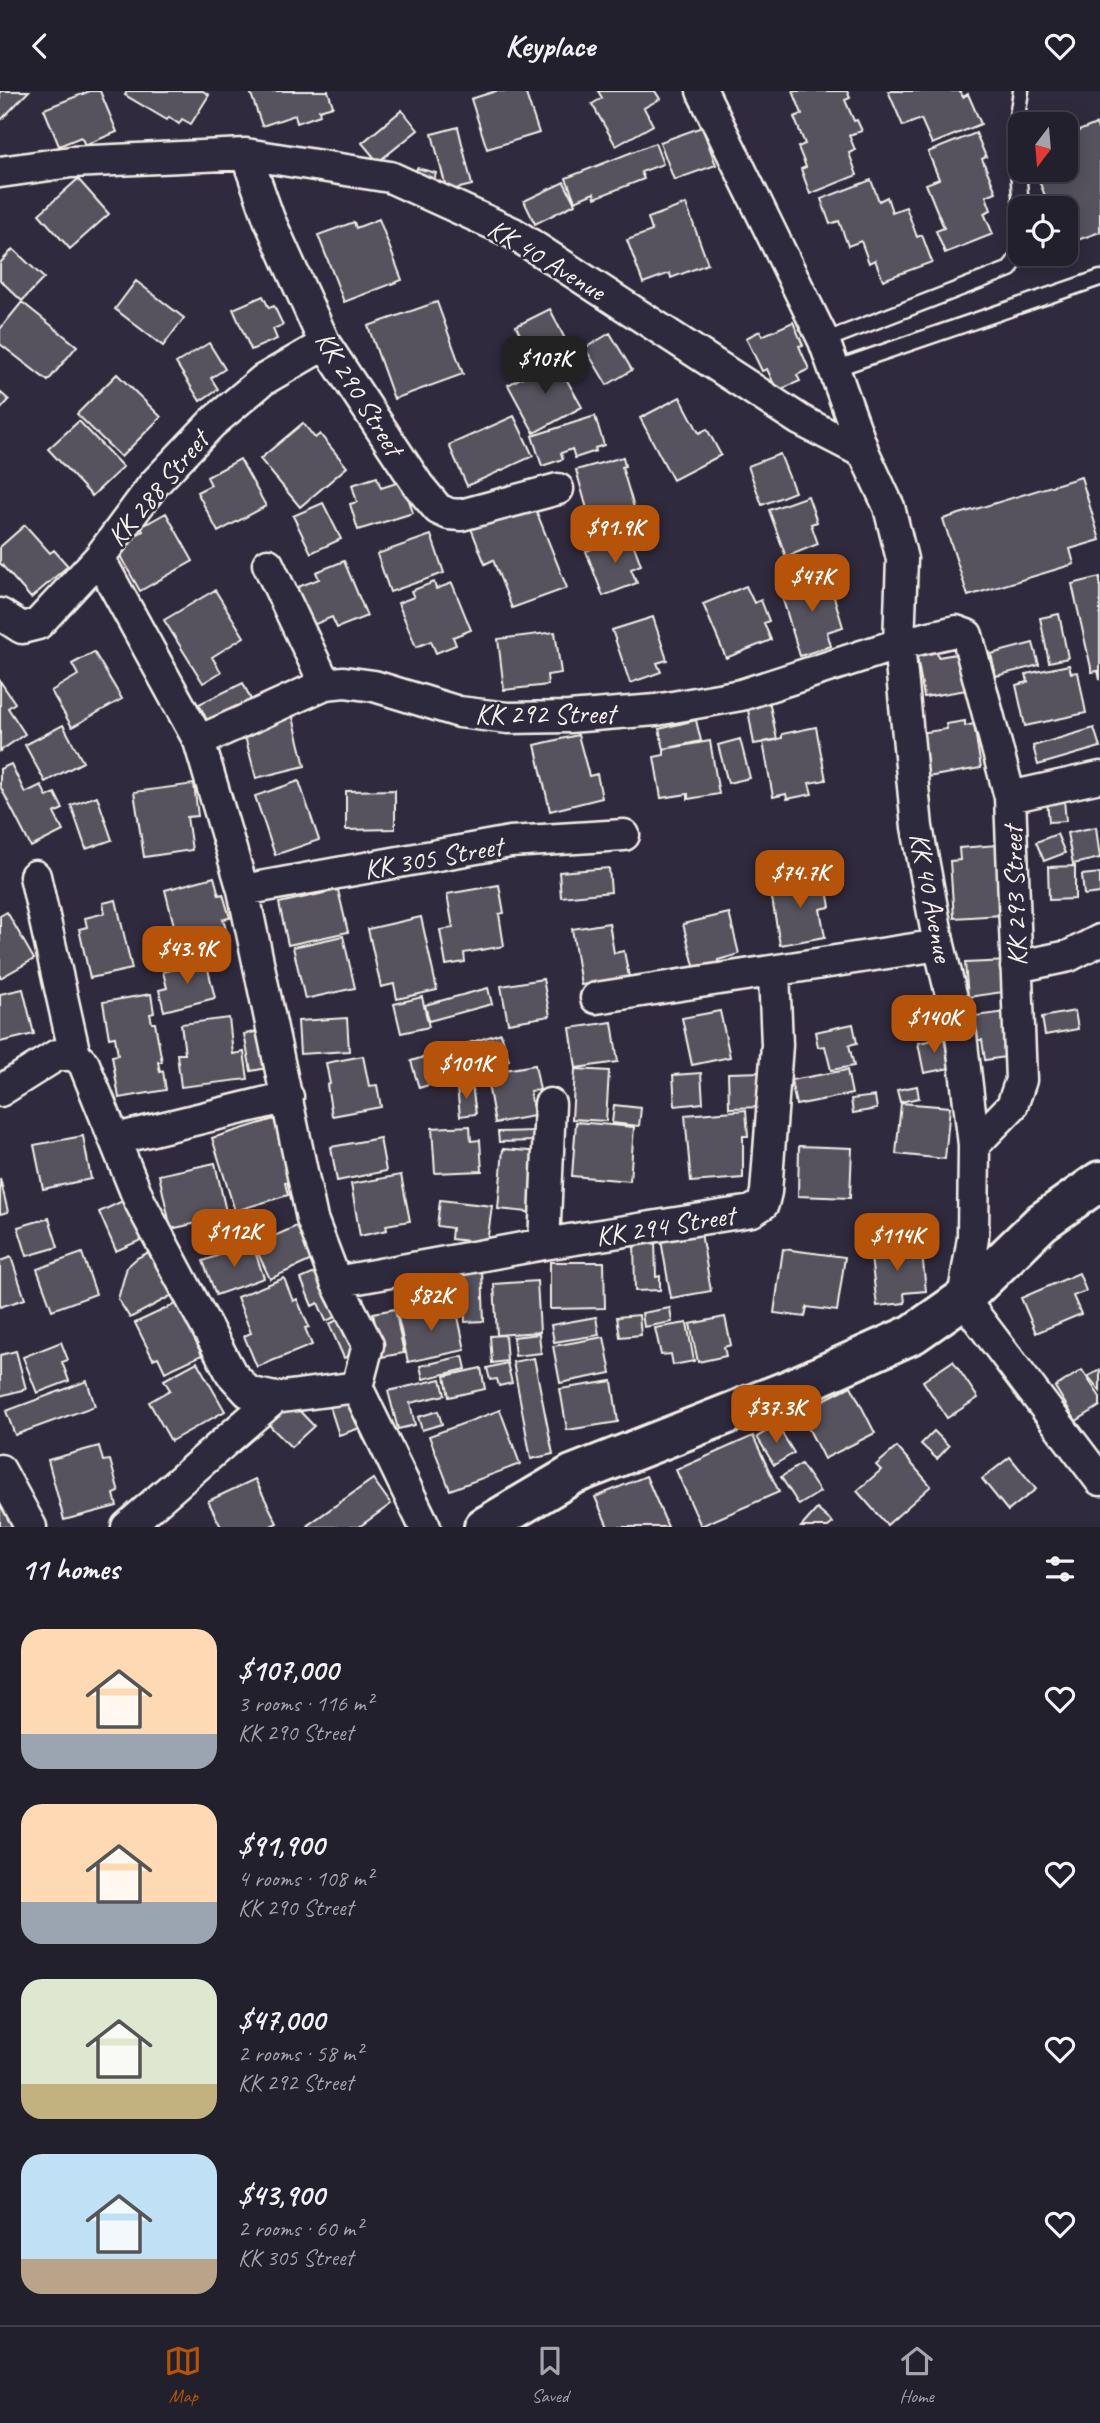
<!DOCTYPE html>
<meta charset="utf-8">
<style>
body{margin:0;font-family:Caveat,sans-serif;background:#2b2836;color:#f1f3f6;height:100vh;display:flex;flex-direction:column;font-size:26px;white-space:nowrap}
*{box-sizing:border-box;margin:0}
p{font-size:23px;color:#a3a3aa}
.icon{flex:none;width:38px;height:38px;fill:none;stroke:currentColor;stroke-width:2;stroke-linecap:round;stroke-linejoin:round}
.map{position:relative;height:1436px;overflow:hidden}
.sheet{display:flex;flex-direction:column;background:#23202e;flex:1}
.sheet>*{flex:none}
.needle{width:46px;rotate:196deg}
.tools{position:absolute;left:1008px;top:21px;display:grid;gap:14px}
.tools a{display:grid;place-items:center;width:70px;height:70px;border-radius:14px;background:#23202e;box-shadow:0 4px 18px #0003,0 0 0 2px #403e4a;font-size:35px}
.price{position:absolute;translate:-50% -60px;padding:0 16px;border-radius:14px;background:#b45309;color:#fff;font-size:23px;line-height:46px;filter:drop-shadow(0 2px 4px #0008)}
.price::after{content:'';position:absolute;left:50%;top:42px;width:21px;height:16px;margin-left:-10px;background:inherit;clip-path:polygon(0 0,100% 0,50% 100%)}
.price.active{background:#222;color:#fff}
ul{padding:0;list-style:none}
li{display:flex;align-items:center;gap:21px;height:175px;padding:0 21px}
li span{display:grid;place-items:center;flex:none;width:196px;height:140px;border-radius:21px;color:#555}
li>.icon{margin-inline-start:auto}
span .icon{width:84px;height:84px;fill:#fffc;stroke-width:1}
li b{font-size:30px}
h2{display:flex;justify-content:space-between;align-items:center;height:84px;padding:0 21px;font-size:30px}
header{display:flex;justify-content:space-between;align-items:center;height:91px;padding:0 21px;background:#23202e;font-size:32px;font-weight:700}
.tab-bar{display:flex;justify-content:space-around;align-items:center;height:98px;border-top:2px solid #403e4a;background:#23202e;font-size:19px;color:#a3a3aa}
.tab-bar a{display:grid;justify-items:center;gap:4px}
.tab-bar .active{color:#b45309}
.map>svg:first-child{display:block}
.building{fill:#56525f;stroke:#f4f1e8;stroke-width:2}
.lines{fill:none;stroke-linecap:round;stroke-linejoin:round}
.lane-casing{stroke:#f4f1e8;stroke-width:19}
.street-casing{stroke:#f4f1e8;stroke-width:35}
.secondary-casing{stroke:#f4f1e8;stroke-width:44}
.lane{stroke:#2f2a3d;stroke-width:14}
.street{stroke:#2f2a3d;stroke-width:30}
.secondary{stroke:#2f2a3d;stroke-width:38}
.labels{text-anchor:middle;stroke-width:5;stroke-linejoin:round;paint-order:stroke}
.street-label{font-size:28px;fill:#f4f1e8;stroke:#2f2a3d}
</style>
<header><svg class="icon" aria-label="back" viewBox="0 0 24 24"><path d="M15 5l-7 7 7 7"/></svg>Keyplace<svg class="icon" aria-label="heart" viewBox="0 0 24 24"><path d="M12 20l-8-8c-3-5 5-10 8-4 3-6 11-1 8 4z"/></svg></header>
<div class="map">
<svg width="1100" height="1436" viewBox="0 0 1100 1436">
<rect width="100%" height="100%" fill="#2f2a3d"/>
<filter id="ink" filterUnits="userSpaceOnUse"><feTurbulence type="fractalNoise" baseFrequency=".0143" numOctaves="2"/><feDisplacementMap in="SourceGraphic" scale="14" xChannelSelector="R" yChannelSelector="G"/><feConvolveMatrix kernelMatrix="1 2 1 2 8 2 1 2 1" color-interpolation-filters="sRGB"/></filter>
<g filter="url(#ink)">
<path class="building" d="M0,0H29L0,30Z
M90,0H100L117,41L85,54L81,46L59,55L44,18Z
M127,0H203L209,4L191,33L182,28L179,33L169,26L167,29L125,4Z
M250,0H328L333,15L319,19L320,24L297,32L295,24L262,35Z
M496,0H525L539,42L487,58L471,8Z
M598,0H655L660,8L644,17L653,34L616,55L592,13L602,7Z
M793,0H847L850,7L845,9L854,30L857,29L862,40L849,44L855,59L849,62L857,84L810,103L801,78L806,76L798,56L805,53L794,26L802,23Z
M888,0H960L963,6L968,3L981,33L932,53L921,28L903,35Z
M402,19L418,39L378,71L362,52Z
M1096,33L1100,43V141L1066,153V117H1050L1039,90L1056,83L1054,79H1066V45Z
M458,36L472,94L447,100L432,43Z
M702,36L716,74L674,89L660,51Z
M976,42L986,66L982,68L996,101L986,105L991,119L984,122L993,143L945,162L936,140L944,137L926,93L939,88L928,61Z
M655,52L663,73L641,81L644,88L595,107L594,102L575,110L566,87Z
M417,77L436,82L432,97L413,92Z
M78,88L109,123L70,158L39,123Z
M871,89L879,110L887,106L892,121L906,116L917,146L922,144L932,171L883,189L875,169L869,172L861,150L848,155L839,130L830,133L821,108Z
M564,91L575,113L535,133L524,110Z
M686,113L708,173L671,187L670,182L643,192L627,149L652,140L648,127Z
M379,128L402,189L344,211L318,144L354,131L356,137Z
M13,158L44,187L22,210L0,189V172Z
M136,190L184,227L163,255L115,218Z
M263,205L269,217L274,215L283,234L273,238L277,248L251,259L233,218Z
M22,211L77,255L48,290L0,253V238Z
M437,211L463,283L394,308L368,235Z
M550,218L567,252L532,269L516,235Z
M793,231L803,254L799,255L809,278L797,284L800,290L777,300L767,278L762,280L746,247L760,240L762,245Z
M610,242L632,279L607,294L585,257Z
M209,252L225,278L211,287L218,298L200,310L176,272Z
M555,268L582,316L534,342L508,294Z
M117,283L161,326L121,366L77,323Z
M0,301L9,309L0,319Z
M680,306L699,342L707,338L721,364L673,389L640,327Z
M514,325L533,365L467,395L449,354Z
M595,325L604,354L595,357L596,360L575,367L572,358L561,362L563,368L542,375L532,345Z
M79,330L123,376L92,405L48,358Z
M303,332L315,347L320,343L347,376L300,416L260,368Z
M780,363L795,401L762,414L748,375Z
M623,366L625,375L622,376L637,427L593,439L576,379Z
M240,368L266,415L218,441L197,401L211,394L207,386Z
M377,386L381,397L403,390L413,422L358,439L350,413L357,411L352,394Z
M1081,386L1100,449L1070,458L1074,473L968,505L943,428Z
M808,405L817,431L811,433L818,453L786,466L769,419Z
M531,407L567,497L512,517L493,469L485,473L469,432Z
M323,412L341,448L311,462L293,425Z
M166,422L193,470L140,500L115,456L143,440L141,436Z
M25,434L50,462L54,459L68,475L31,507L0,472V456Z
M431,444L444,482L390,501L377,463Z
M630,444L641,474L631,478L637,492L603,505L586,460Z
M344,470L367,525L337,537L332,526L306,537L290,499L319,488L316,481Z
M828,486L843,536L827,541L831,555L800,565L780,499Z
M1100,486V589L1098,580L1092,581L1072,493Z
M434,491L436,498L452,492L471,539L453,546L456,554L436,562L431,550L416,556L398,512L414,506L411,500Z
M746,495L754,512L761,509L769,530L764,532L771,549L726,567L703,513Z
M215,499L244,546L212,566L221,581L203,592L164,529Z
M1059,523L1068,567L1049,571L1040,527Z
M653,526L667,569L657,572L661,581L630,592L612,539Z
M555,541L561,582L547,584L548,594L504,599L498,548Z
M1033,552L1039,574L996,585L991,563Z
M936,557L938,566L962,562L967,599L924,606L916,560Z
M94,561L122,608L72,636L51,600L78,584L72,573Z
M1069,574L1071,582L1078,581L1086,622L1025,635L1016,594L1028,591L1026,583Z
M0,590L15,612L8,617L25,643L0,660Z
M243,592L257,621L213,642L199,613Z
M769,609L777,649L754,653L747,613Z
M292,622L305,675L256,687L242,634Z
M696,629L701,650L664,658L659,638Z
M965,630V635L974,633L981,677L927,686L919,642L947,638L946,633Z
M63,634L83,671L45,691L25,654Z
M816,636L826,689L809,692L812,703L787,708L786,703L773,706L763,651L782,647V643Z
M1094,637L1100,656L1038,674L1033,655Z
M578,644L589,685L597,683L602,707L550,720L535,654Z
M740,648L750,687L728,692L718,654Z
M710,650L719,703L688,708V703L661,707L654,666L664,664V658Z
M11,673L25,702L41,694L47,706L55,702L63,718L54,722L63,740L31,756L0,695V678Z
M299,690L319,749L275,764L255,705Z
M194,693L198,725L187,726L192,759L144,766L134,701Z
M395,699V738L346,739V700Z
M97,705L112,749L86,758L71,714Z
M1064,709L1066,730L1049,731L1047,710Z
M1096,736L1100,767L1073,773L1067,742Z
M1057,743L1065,762L1044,770L1036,751Z
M997,754L1002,824L954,827L950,770L960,769L959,757Z
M1075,775V808L1049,809L1048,776Z
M609,777L611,801L561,806L559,781Z
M1100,782V802L1084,804L1082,784Z
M214,786L219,804L223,803L230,827L223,828L228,846L180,858L165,799Z
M825,787L830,816L820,818L825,846L780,854L770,796Z
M499,794L504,822L499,823L504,855L464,862L465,871L446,874L440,839L453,837L447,803Z
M338,799L348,841L288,854L279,812Z
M116,809L132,878L90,887L79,838L87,836L85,827L105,822L103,812Z
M7,821L34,868L0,887V825Z
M729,822L739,863L718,869L719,875L696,882L683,833Z
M421,826L437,899L397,908L394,893L381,896L368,838Z
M609,832L614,862L624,860L629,886L581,894L572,838Z
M343,845L355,897L305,908L293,856Z
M206,870L215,907L164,920L159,899L167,897L163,881Z
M1009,870L1010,900L968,906L965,872Z
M543,888L550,925L508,932L501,895Z
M488,897L492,913L429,930L425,914Z
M23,898L34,943L0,951V903Z
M151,903L154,922L150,923L152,932H155L162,971H158L160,981L163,980L166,999L119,1007L112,965L118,964L115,946L109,947L103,911Z
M422,906L429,936L401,942L394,913Z
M720,920L730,966L692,974L682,927Z
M1075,920L1078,938L1045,944L1042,926Z
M1007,921L1013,965L985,969L982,949H977L974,925Z
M229,927L233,963L244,961L248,988L181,996L177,963H185L181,933Z
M347,927L349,960L300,963L298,930Z
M612,931L618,971L576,977L570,937Z
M853,933L857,952L849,954L854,975L831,979L825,955L818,956L815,941Z
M266,939L273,976L251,980L244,943Z
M501,942L509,969L419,997L411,970Z
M944,947L950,977L924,982L918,952Z
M363,965L369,995L377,994L381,1016L332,1025L327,994L330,993L326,972Z
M535,974L540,999L530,1000L534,1025L495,1032L486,982Z
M575,978L609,980L606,1030L572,1028Z
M847,979L852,1003L796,1014L791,989Z
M763,981L764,1016L729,1017L728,982Z
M701,982L703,1012L675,1015L673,984Z
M472,994L476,1023L460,1025L457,996Z
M917,995L919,1007L900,1011L897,999Z
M875,1005L877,1018L853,1022L851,1008Z
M901,1012L950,1016L945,1068L896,1063Z
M614,1014L641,1017L639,1035L612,1032Z
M746,1019L748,1045H743V1087L691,1091L685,1024Z
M274,1028L293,1090L285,1092L288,1104L235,1120L212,1047Z
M576,1031L634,1036L630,1090L572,1085Z
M470,1035L471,1050L480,1049L482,1080L435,1082L432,1037Z
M535,1040V1050L499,1051L498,1041Z
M83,1045L91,1088L43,1098L34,1054Z
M380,1047L386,1080L337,1090L331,1056Z
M799,1055L852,1057L850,1107L798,1105Z
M503,1058L543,1061L538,1122L498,1118Z
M215,1072L227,1125L171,1138L159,1084Z
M401,1084L410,1130L386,1134L387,1139L360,1145L351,1093Z
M0,1087L8,1121L0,1123Z
M131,1106L148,1146L116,1160L99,1121Z
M440,1109L492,1115L487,1152L451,1148L452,1137L437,1135Z
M49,1127L58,1156L27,1165L18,1136Z
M299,1134L314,1168L270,1188L254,1154Z
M701,1142L711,1200L671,1207L661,1149Z
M655,1148L656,1186L660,1185V1199L635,1200L634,1149Z
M252,1152L264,1187L216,1204L203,1170Z
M921,1152L926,1200L904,1202L905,1212L877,1215L870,1158Z
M157,1157L180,1200L130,1227L118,1208L127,1176L137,1167Z
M783,1158L845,1166L837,1220L807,1216L805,1226L774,1222Z
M82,1162L96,1203L52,1219L37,1178Z
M11,1166L25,1208L0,1216V1170Z
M550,1171H604L605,1217L550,1218Z
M326,1177L345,1222L326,1230L318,1212L312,1215L301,1188Z
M482,1179L484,1230L465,1231L463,1180Z
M1079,1182L1086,1200L1073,1205L1081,1223L1036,1242L1021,1207Z
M284,1187L293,1210L297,1208L309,1236L305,1237L312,1254L257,1276L244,1245L251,1242L237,1206Z
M537,1190L540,1241L497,1244L494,1193Z
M186,1208L206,1252L198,1256L202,1264L165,1281L158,1266L153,1268L135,1232Z
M428,1216L429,1222L456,1216L465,1259L408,1271L397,1222Z
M670,1217L672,1231L644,1236L642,1222Z
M395,1218L404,1262L381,1266L373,1222Z
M348,1224L363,1258L344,1267L329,1233Z
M639,1224L641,1244L620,1246L617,1226Z
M596,1226L599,1244L554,1251L551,1234Z
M725,1226L731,1254L724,1256L726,1265L698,1271L690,1233Z
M687,1232L694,1270L673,1274L671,1263L661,1264L655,1237Z
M539,1243L541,1262L515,1265L513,1246Z
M505,1244L507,1270L492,1272L490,1245Z
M604,1246L611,1282L560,1292L553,1255Z
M61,1251L68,1269L62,1271L69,1290L37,1302L23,1266Z
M16,1260L26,1298L0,1305V1264Z
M463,1265L466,1278L423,1288L420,1275Z
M534,1267L553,1363L531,1368L513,1271Z
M953,1270L978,1307L947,1327L923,1290Z
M197,1271L225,1320L171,1350L149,1311L170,1299L164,1289Z
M507,1272L512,1292L499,1295L497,1288L490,1289L487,1277Z
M481,1277L485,1298L449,1306L445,1285Z
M1082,1279L1100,1306V1315L1076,1330L1055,1296Z
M1100,1279V1300L1088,1285Z
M441,1288L445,1304L410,1312L415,1334L398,1338L388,1300Z
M87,1290L95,1315L15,1344L6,1320Z
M612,1290L618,1331L567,1339L560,1298Z
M851,1295L875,1342L824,1368L800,1321Z
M350,1309L360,1337L339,1344L330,1316Z
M292,1312L314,1335L291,1356L269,1334Z
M500,1319L520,1373L450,1399L429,1345Z
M438,1320L442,1333L422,1339L418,1326Z
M777,1334L794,1362L774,1374L757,1346Z
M934,1340L949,1355L937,1368L921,1353Z
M753,1345L779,1401L701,1435L676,1379Z
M99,1355L103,1370L110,1369L119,1401L114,1403L117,1415L64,1429L48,1369Z
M897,1356L931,1395L887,1434L857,1400L881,1379L876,1374Z
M1010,1366L1036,1398L1008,1420L982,1388Z
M801,1373L820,1401L799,1414L781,1386Z
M646,1385L668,1436H608L595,1406Z
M255,1388L277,1432L269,1436H221L208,1410Z
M373,1388L391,1413L359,1436H310L308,1434Z
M0,1392L18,1436H0Z
M817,1418L833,1432L828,1436H801Z"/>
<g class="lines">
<g class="lane-casing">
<path id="lane" d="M1021,117L1015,38L1021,0
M824,250L1010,178L1020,161
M834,278L1100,187"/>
</g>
<g class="street-casing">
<path id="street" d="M702,0L824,250L864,362
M246,63L269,128L325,253L418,394L438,418L449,423L461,424L558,398
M0,81L71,71L246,63L390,86L513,142L800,329L864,362L889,416L902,468L899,553L917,736L939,854L961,944L974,1054L973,1147L963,1208L1100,1389
M99,467L199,650L243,799L312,1128L336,1191L368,1254L357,1296L425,1436
M268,473L325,593
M0,523L22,537L38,533L99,467L154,393L212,332L263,289L325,253
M199,650L325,593L344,591L374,595L459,621L508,627L569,626L656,619L741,604L899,553L956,540L967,544L1010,706L1021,989L1012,1015L974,1054
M1010,706L1100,686
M35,785L75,964
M243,799L510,751L624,744
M1016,876L1069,865L1100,849
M596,907L939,854
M0,1000L57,964H75L84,973L139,1109L231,1282L248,1301L275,1307L357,1296
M116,1048L288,1006
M544,1153L550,1013
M336,1191L544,1153L752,1120L763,1113L766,1101L777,954L774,881
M0,1379L31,1436
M127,1436L275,1307"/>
</g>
<g class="secondary-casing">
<path id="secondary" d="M484,1436L572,1384L786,1300L913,1243L963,1208L1042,1131L1100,1090"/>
</g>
<use href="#lane" class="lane"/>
<use href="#street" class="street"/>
<use href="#secondary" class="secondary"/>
</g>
</g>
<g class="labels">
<g class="street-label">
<text transform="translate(547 168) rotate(31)" y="10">KK 40 Avenue</text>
<text transform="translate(360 302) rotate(58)" y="10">KK 290 Street</text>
<text transform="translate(157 397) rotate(-50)" y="10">KK 288 Street</text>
<text x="545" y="632">KK 292 Street</text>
<text transform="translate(433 766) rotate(-10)" y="10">KK 305 Street</text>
<text transform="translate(1014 805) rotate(-92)" y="10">KK 293 Street</text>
<text transform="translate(932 806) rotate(79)" y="10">KK 40 Avenue</text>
<text transform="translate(665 1134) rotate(-9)" y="10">KK 294 Street</text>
</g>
</g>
</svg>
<div class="tools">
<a><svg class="needle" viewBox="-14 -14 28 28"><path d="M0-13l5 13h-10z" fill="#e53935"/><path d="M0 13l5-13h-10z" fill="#a3a3aa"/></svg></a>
<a><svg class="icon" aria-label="locate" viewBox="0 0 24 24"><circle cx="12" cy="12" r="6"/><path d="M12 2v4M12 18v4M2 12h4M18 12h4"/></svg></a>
</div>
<b class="price active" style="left:545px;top:305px">$107K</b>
<b class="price" style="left:615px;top:474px">$91.9K</b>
<b class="price" style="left:812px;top:523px">$47K</b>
<b class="price" style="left:800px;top:819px">$74.7K</b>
<b class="price" style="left:187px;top:895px">$43.9K</b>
<b class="price" style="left:934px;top:964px">$140K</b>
<b class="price" style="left:466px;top:1010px">$101K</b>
<b class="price" style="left:234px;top:1178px">$112K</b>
<b class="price" style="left:897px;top:1182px">$114K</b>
<b class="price" style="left:431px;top:1242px">$82K</b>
<b class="price" style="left:776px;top:1354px">$37.3K</b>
</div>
<section class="sheet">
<h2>11 homes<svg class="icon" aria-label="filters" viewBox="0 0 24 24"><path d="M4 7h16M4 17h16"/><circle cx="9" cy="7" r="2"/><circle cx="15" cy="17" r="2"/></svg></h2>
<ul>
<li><span style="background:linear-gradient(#ffd9b3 75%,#9aa5b1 0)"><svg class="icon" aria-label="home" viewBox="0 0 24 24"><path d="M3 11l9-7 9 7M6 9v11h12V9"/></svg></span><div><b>$107,000</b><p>3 rooms · 116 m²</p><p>KK 290 Street</p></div><svg class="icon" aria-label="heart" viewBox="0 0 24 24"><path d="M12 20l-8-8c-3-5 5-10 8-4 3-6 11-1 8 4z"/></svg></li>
<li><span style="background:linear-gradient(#ffd9b3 70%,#9aa5b1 0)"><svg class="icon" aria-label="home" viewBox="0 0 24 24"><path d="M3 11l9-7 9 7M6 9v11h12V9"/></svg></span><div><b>$91,900</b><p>4 rooms · 108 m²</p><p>KK 290 Street</p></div><svg class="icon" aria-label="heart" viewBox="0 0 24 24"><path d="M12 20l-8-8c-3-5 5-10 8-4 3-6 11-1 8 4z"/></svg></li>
<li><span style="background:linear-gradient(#dfe7d0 75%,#c2b280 0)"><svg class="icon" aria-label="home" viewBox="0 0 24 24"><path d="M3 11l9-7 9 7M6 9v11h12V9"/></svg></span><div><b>$47,000</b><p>2 rooms · 58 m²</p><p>KK 292 Street</p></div><svg class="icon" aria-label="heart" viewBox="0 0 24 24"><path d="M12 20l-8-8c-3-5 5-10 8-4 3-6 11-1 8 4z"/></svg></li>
<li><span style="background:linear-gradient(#bfe0f5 75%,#b9a48a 0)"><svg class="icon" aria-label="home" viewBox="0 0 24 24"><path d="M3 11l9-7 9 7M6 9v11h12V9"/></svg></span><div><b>$43,900</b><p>2 rooms · 60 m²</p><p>KK 305 Street</p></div><svg class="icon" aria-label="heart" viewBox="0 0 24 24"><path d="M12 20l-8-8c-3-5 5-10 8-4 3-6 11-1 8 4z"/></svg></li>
</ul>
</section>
<nav class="tab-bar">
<a class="active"><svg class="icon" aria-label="map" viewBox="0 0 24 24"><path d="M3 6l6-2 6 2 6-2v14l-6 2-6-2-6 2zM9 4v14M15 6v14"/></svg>Map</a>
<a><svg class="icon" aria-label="saved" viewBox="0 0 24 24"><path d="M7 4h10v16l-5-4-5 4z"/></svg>Saved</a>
<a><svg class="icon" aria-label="home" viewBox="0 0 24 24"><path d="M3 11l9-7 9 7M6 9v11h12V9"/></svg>Home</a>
</nav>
